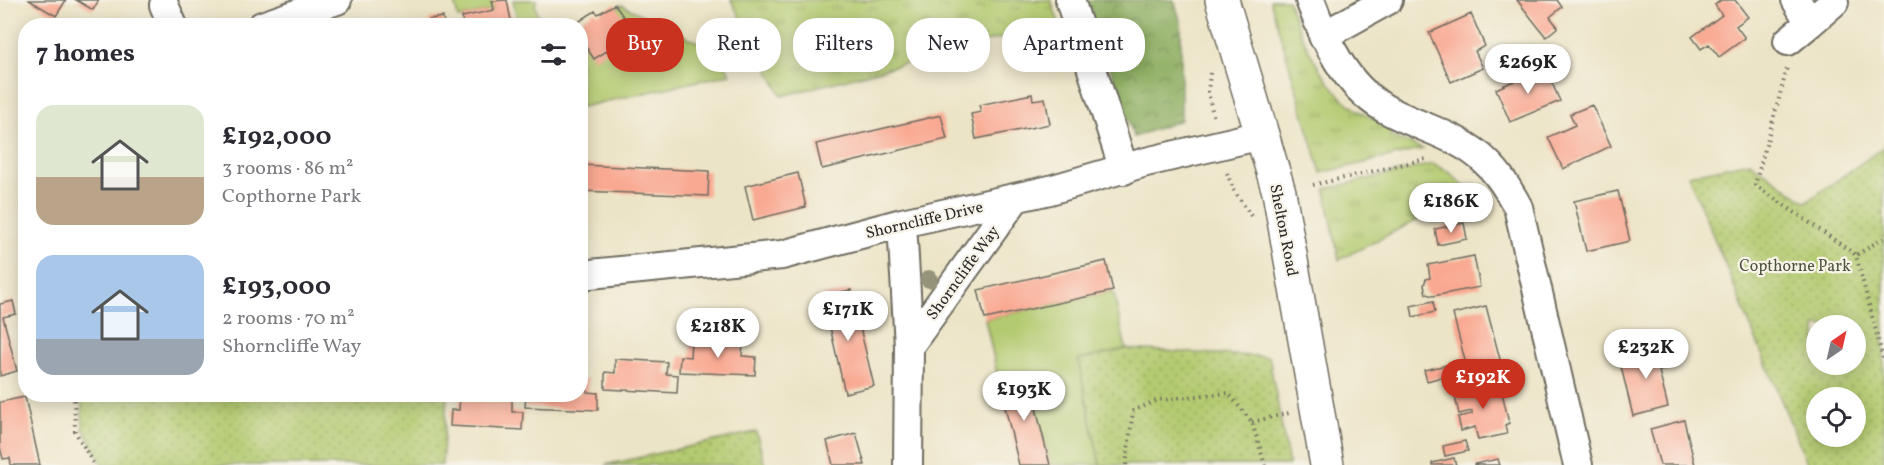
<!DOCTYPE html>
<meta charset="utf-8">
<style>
body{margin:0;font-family:Vollkorn,serif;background:#f7f7f7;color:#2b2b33;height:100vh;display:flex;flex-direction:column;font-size:22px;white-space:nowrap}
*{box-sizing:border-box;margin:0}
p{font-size:20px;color:#7c7c81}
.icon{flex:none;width:33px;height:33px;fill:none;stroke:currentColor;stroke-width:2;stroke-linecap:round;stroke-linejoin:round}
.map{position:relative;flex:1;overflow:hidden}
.side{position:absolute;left:18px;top:18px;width:570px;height:384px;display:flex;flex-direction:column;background:#fff;border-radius:24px;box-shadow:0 3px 15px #0003}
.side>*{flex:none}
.guide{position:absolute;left:606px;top:18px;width:570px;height:54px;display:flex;gap:12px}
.needle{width:39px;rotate:34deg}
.fabs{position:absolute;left:1806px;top:315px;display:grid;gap:12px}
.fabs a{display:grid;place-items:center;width:60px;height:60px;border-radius:50%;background:#fff;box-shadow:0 3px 15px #0003;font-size:30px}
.price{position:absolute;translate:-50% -51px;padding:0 14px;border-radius:21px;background:#fff;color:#222;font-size:20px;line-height:39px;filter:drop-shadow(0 2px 3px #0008)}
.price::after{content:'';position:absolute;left:50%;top:36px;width:18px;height:14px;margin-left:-9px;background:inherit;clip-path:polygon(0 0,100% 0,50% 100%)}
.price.active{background:#c8321e;color:#fff}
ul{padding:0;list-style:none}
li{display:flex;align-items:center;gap:18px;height:150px;padding:0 18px}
li span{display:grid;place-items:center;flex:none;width:168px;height:120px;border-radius:18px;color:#555}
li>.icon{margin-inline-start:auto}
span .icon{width:72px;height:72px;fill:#fffc;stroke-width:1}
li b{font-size:26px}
h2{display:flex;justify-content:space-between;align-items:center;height:72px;padding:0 18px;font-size:26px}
.pill{padding:0 21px;border-radius:24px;background:#fff;box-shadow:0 3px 15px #0003;font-size:21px;line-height:54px}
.pill.active{background:#c8321e;color:#fff}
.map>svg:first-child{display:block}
.grass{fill:url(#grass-tufts);stroke:#6f7a4d;stroke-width:1.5}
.forest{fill:url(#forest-crowns);stroke:#5c6c46;stroke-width:1.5}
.park{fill:url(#park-dots);stroke:#6f7a4d;stroke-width:1.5;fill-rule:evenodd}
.garden{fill:#b3ca6f;stroke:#6f7a4d;stroke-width:1.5}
.building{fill:#f9a992}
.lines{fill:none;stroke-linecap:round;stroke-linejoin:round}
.minor-casing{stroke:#6f6c61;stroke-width:32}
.major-casing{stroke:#6f6c61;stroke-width:36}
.path{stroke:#6f6c61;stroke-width:4;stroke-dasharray:1.5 4.5;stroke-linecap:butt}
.minor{stroke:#fff;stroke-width:28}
.major{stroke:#fff;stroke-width:33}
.tree{fill:#95947a}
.labels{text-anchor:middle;stroke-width:4.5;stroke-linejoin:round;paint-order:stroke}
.street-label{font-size:16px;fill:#2b2b2b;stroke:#f7f3e8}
.park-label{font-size:16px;fill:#4d533c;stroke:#f7f3e8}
</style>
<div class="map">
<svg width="1884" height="465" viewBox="0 0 1884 465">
<defs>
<pattern id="grass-tufts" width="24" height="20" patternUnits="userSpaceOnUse" patternTransform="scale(1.5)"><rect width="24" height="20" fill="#b3ca6f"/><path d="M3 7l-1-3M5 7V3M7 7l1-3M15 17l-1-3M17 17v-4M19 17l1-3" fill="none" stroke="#92a45b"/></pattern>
<pattern id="forest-crowns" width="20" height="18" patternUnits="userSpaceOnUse" patternTransform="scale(1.5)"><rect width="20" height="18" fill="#8eae62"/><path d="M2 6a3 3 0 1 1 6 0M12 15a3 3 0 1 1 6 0" fill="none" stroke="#748e51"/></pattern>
<pattern id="park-dots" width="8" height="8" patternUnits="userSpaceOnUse" patternTransform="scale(1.5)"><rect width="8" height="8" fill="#b3ca6f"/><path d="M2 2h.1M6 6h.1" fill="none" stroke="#92a45b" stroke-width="1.8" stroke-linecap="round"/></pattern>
</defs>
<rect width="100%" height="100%" fill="#f7f3e8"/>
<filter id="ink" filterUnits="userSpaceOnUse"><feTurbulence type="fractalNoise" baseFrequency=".0167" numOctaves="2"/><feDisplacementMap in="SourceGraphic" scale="12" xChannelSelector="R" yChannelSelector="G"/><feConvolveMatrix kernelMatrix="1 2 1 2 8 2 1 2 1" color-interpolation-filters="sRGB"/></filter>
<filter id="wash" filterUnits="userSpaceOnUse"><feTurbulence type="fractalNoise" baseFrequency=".008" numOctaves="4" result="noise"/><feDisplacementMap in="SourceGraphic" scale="24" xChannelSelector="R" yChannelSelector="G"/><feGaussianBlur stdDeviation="1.35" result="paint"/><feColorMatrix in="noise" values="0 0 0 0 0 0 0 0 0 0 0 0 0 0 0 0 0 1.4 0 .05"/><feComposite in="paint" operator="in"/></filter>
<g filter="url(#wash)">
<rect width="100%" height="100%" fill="#ece4c6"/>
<path class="grass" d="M731,0H1051L1064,38L1044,46L1035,29L782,96Z
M1270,0H1288C1300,37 1323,86 1356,109C1368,117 1381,123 1393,129L1390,136L1423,149L1321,173Z
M1432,164L1449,172L1478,200L1417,220L1339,260L1325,189Z"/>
<path class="forest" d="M1087,0H1174L1181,23V120L1134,137Z"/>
<path class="park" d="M1884,147V465H1808L1688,175L1750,162L1806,202ZM1816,326H1856V364H1816ZM1816,398H1856V436H1816Z
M1126,349L1269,357L1289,465H1100L1078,360Z
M81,395H447L442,465H103L83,428Z
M756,432L765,465H605Z"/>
<path class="garden" d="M454,0H492L494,10L458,18Z
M513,0H537L535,5L541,25H518Z
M622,5L720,53L730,74L581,107L580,38Z
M1113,291L1126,349L1078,360L1100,465H1050L1029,376L999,382L985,319Z"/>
<g id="blocks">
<path class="building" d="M29,0H66L56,16Z
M76,0H99L93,10Z
M507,0L512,26H463L462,17L494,10L492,1Z
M1517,0H1557L1562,7L1550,17L1558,27L1546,37Z
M1721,0H1735L1748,17L1736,26L1745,38L1719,57L1709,44L1701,49L1692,37L1722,15L1715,5Z
M615,4L634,34L594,59L580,38V26H572L595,11L598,14Z
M1471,14L1485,46L1475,51L1483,68L1451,82L1429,33Z
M443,17L444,26H430L429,19Z
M566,19L568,26H543V25Z
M1545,67L1560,101L1510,122L1496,89Z
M1032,94L1033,100L1045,98L1050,124L976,139L971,114L981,112L979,105Z
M1592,105L1611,146L1563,169L1548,137L1575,125L1570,114Z
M941,115L947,139L822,169L816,144Z
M580,165L709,171L708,196L580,191Z
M798,173L806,207L753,220L745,186Z
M1618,191L1630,241L1586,251L1574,201Z
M1464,223L1467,239L1438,245L1435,229Z
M1474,256L1480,287L1433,296L1426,294L1424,285L1426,279L1430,278L1428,265Z
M1106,261L1113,291L985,319L978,290Z
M851,290L874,386L845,393L823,296Z
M13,301L16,314L3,317L17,371L0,376V304Z
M1433,301L1435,312L1413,317L1411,306Z
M1486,306L1501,363L1468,372L1453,314Z
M691,341L743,343L742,356L756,357L755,375L679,372L680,356L690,357Z
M1666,346L1671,368L1659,371L1668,407L1633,416L1619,358Z
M615,359L667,362L666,374L678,375L677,393L605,389V372L615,373Z
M1447,365L1449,375L1427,381L1424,370Z
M1028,376L1036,408L1050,465H1019L999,382Z
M580,379H588L587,392L598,393V410L525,407L526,394H580Z
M1495,380L1497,389L1501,388L1509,423L1505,425L1507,434L1478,440L1475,427L1461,431L1458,417L1472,414V411L1459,414L1455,397L1468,394L1466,386Z
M460,396L512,398V412H523L522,430L450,426L451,410H459Z
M25,397L40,465H11L10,458L3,459L0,447V402Z
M1684,420L1695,465H1660L1650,429Z
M856,433L865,465H833L827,441Z
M1465,441L1468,451L1445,456L1443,446Z
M1454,458L1456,465H1432V463Z
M1498,459L1500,465H1474V464Z"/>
</g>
</g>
<g filter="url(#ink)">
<use href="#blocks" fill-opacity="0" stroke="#6f6c61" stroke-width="1.5"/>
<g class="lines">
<g class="minor-casing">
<path id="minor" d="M1070,0L1124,170
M1310,0C1325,41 1345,85 1384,108C1417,127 1459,135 1486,162C1500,175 1509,191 1518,207L1578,465
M1796,0L1810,23L1834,2
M164,5L173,26
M262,26L337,0
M1323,36L1388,0
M1788,41L1810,23
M902,223L909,346L908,465
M580,275L782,255L902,223L1050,190L1146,162L1262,135
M909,346L1015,199"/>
</g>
<g class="major-casing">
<path id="major" d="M1222,0L1279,192L1327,465"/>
</g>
<path class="path" d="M1787,69L1755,185L1856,255
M1210,73L1208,92L1214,119
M1227,173L1233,189L1251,216
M1313,185L1426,159
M1884,238L1856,255L1884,362
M74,394L75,431L94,465
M1252,422L1289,413
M1126,465L1133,411L1158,400L1228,393L1252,422L1265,465"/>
<use href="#minor" class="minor"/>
<use href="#major" class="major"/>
</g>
<circle class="tree" cx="929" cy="279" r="9"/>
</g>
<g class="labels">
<g class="street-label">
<text transform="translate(924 219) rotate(-13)" y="6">Shorncliffe Drive</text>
<text transform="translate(1285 230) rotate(79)" y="6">Shelton Road</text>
<text transform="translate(962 272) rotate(-54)" y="6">Shorncliffe Way</text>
</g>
<g class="park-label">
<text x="1795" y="271">Copthorne Park</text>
</g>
</g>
</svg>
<div class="fabs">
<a><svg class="needle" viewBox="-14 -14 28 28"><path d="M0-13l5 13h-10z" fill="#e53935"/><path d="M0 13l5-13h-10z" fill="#7c7c81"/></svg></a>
<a><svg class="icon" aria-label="locate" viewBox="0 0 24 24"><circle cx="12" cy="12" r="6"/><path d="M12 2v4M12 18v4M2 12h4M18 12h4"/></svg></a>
</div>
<b class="price" style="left:1528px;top:95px">£269K</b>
<b class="price" style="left:1451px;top:234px">£186K</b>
<b class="price" style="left:848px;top:342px">£171K</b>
<b class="price" style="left:718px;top:359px">£218K</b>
<b class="price" style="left:1646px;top:380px">£232K</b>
<b class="price active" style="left:1483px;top:410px">£192K</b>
<b class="price" style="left:1024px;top:422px">£193K</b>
<div class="guide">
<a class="pill active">Buy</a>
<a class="pill">Rent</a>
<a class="pill">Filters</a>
<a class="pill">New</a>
<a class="pill">Apartment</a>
</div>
<section class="side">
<h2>7 homes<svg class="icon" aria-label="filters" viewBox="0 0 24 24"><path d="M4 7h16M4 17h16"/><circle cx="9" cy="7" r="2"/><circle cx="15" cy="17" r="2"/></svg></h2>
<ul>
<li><span style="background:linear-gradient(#dfe7d0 60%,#b9a48a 0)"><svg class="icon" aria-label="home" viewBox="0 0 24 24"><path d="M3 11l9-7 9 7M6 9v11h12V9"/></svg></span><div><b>£192,000</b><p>3 rooms · 86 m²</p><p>Copthorne Park</p></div></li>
<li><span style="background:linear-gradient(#a9c7e8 70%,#9aa5b1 0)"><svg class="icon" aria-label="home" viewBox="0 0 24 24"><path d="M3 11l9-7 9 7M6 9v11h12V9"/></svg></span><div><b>£193,000</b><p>2 rooms · 70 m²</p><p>Shorncliffe Way</p></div></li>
</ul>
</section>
</div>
